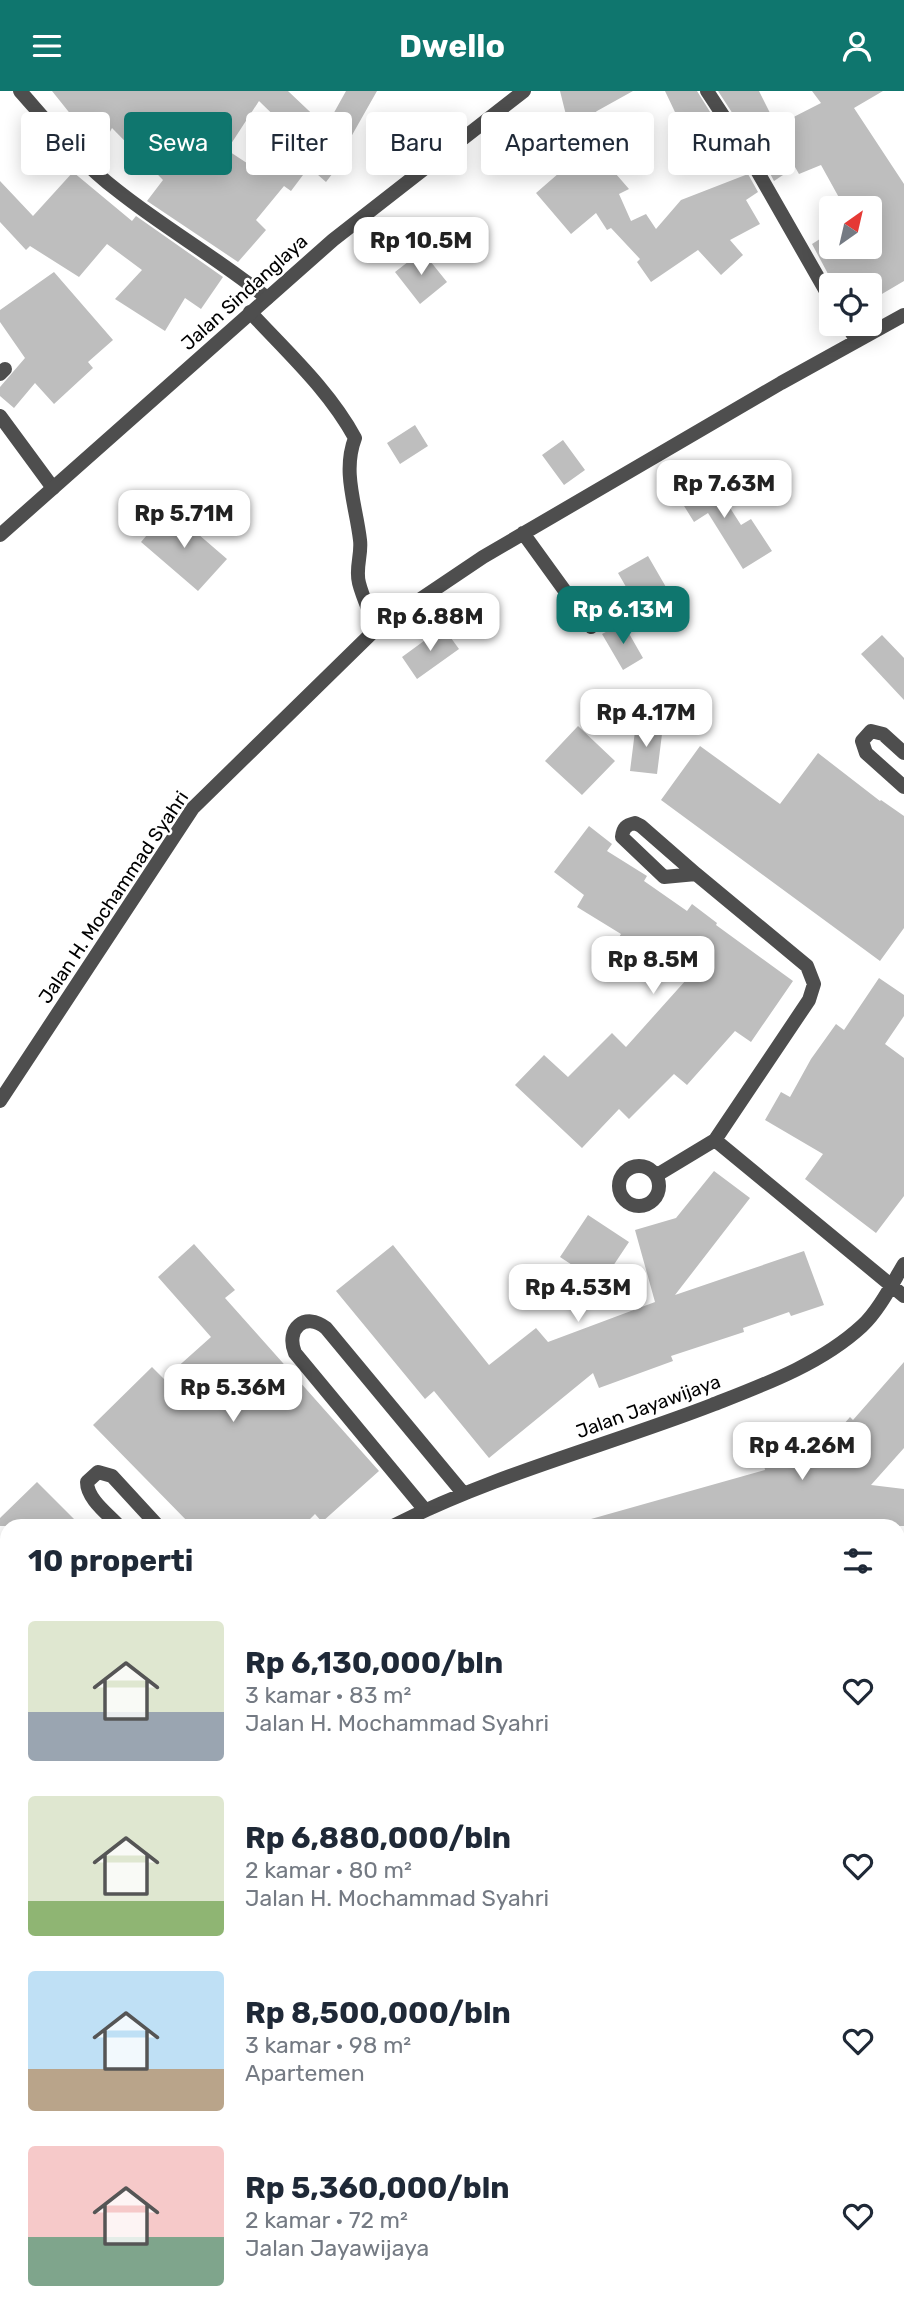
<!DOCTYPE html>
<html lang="id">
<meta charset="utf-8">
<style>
body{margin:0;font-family:Rubik,sans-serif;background:#f2f2f3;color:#1f2937;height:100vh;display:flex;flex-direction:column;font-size:26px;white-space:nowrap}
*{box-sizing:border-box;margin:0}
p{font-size:23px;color:#747a83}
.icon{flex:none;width:38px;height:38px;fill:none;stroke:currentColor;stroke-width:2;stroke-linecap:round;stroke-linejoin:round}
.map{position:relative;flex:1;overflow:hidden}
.details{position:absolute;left:0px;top:1428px;width:905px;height:800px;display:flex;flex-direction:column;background:#fff;border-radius:21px 21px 0 0;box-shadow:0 4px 18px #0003}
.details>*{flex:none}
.banner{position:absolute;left:21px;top:21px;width:863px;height:63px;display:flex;gap:14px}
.needle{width:46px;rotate:34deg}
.controls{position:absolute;left:819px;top:105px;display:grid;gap:14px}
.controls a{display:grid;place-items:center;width:63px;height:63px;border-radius:7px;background:#fff;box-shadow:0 4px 18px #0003;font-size:35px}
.price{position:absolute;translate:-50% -60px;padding:0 16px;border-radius:14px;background:#fff;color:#222;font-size:23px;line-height:46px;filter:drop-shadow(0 2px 4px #0008)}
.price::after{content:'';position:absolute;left:50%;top:42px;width:21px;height:16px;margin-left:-10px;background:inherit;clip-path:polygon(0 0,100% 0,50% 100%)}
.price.current{background:#0f766e;color:#fff}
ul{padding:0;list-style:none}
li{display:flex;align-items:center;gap:21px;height:175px;padding:0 28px}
li span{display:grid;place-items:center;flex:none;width:196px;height:140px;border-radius:7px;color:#555}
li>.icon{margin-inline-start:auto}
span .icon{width:84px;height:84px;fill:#fffc;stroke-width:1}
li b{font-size:30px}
h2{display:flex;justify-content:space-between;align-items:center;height:84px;padding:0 28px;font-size:30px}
.chip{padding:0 24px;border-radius:7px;background:#fff;box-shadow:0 4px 18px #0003;font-size:24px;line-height:63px}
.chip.current{background:#0f766e;color:#fff}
header{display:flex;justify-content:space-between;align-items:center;height:91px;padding:0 28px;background:#0f766e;color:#fff;font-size:32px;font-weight:700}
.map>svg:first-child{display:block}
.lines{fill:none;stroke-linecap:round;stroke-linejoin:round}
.stream{stroke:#9c9c9c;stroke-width:8}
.building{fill:#bebebe;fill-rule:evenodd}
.minor{stroke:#4e4e4e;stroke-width:14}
.tertiary{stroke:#4e4e4e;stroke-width:14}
.labels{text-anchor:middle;stroke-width:5;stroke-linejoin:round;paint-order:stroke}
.street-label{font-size:19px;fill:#000;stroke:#fff}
</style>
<header><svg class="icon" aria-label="menu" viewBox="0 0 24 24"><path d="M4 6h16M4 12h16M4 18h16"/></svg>Dwello<svg class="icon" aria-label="person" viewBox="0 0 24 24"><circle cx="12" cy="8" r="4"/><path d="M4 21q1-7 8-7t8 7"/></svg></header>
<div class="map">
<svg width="904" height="2227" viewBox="0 0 904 2227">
<rect width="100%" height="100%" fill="#fff"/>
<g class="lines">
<path class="stream" d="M898,1990L904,1979
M788,2227L792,2221"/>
</g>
<path class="building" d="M52,0H288L326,36L346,0H377L347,53L352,57L326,91L309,76L291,100L284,95L256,129L266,139L238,171L147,110L163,89L112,37L100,60ZM259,10L293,43L289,49L291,50L265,84L227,59Z
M560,0H633L597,20L576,37L629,98L619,103L631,130L646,123L656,138L681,109L748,83L758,101L746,109L760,133L730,149L743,164L721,184L698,159L651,191L637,171L640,168L611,137L607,139L596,122L571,143L536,102L559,82L536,52L567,28Z
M665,0H697L727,48L696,64L680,40L683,38Z
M718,0H759L772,26L744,40Z
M812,0H883L854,17L904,93V190L870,210V194H834L812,153L831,141V156H870V117H837L842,112L821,74L799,83L795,76L774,90L766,75L790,66L774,36L821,12Z
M73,81L132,130L136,125L223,186L201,218L185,207L165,240L115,208L142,179L107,153L79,186L30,155L26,159L0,131V90L33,125Z
M422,160L447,191L420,213L395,181Z
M54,181L113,249L88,271L93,277L54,313L35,292L14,317L0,305V296L25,267L0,231V219Z
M415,334L428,355L400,373L387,352Z
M563,349L585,379L564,394L542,364Z
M707,381L741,434L751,428L772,460L743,478L708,422L694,431L676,402Z
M169,418L227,468L198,500L141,451Z
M648,465L670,503L640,520L618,482Z
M623,532L643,567L623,579L602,543Z
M443,536L459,558L417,588L402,566Z
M882,544L904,567V609L861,563Z
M636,632L663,635L657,683L630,680Z
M578,635L615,670L582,704L545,670Z
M700,655L780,713L818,662L880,710L881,709L904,725V837L880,870L661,709Z
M589,735L612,753L607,760L647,785L644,790L687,820L692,813L717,832L716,834L793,890L751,951L735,940L687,994L674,983L629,1028L619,1018L582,1057L515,994L544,964L568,986L612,942L626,956L686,889L644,859L636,871L613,856L621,843L577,816L584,804L554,781Z
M879,887L904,904V925L885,953L904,967V1105L876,1142L805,1088L823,1063L765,1029L781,1001L790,1006L811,968L836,933L844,939Z
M714,1080L750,1107L675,1204L804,1160L824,1214L791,1225L789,1221L743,1237L744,1241L671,1265L673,1270L599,1297L593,1282L489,1367L434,1300L425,1308L336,1200L393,1154L489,1274L536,1237L548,1251L655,1211L635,1139L676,1127Z
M588,1124L629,1151L601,1193L560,1166Z
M194,1153L235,1199L225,1207L379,1380L322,1431L315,1423L303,1435H192L93,1334L152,1276L164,1288L211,1246L158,1186Z
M904,1271V1357L871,1394L904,1398V1435H591V1428L765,1379L764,1374L823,1357L850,1326L853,1329Z
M37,1391L81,1435H0V1427Z"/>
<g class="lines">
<path class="minor" d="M20,0C51,35 81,72 118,100C166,138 219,168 267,207
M707,0L743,55L831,209
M250,221C287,261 329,299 355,347C342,381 356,414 360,449C362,464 355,477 359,492C363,508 371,523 376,538
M846,233L857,250
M0,283L5,278
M0,325L53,397
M523,442L591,536
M904,662L883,643L871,640L862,650L866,662L904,696
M635,732L641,735L696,783L664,786L622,746C623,737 626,734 635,732Z
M696,783L807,875L814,893L809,909L715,1049
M0,1010L193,717L376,538L483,466L781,292L904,224
M619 1095a20 20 0 1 1 40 0a20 20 0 1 1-40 0Z
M657,1084L715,1049L904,1205
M425,1419L295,1262C285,1238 305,1220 326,1237L463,1402
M119,1435C108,1423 87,1408 87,1391L98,1381L112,1385L158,1435
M393,1435C495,1383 606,1355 712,1314C763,1294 821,1273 862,1235C879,1219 892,1193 904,1173
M898,1523L904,1521
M898,1561L904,1553
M0,1673L7,1677
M0,2023L7,2017
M0,2076L7,2070
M316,2227L317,2221
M530,2227L536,2221"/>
<path class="tertiary" d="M0,444L333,149L524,0"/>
</g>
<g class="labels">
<g class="street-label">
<text transform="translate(244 201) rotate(-42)" y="7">Jalan Sindanglaya</text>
<text transform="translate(113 806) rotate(-56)" y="7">Jalan H. Mochammad Syahri</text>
<text transform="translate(648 1315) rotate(-20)" y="7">Jalan Jayawijaya</text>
</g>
</g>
</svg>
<div class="controls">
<a><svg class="needle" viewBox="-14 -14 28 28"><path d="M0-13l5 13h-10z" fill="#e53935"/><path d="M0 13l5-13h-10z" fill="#747a83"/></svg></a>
<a><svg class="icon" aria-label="locate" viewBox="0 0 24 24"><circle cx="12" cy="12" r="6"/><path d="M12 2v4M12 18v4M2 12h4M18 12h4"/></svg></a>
</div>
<b class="price" style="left:421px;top:186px">Rp 10.5M</b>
<b class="price" style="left:724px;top:429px">Rp 7.63M</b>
<b class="price" style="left:184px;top:459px">Rp 5.71M</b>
<b class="price current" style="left:623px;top:555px">Rp 6.13M</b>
<b class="price" style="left:430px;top:562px">Rp 6.88M</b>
<b class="price" style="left:646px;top:658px">Rp 4.17M</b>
<b class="price" style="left:653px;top:905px">Rp 8.5M</b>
<b class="price" style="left:578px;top:1233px">Rp 4.53M</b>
<b class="price" style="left:233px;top:1333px">Rp 5.36M</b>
<b class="price" style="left:802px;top:1391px">Rp 4.26M</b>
<div class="banner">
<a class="chip">Beli</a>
<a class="chip current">Sewa</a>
<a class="chip">Filter</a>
<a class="chip">Baru</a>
<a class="chip">Apartemen</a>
<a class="chip">Rumah</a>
</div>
<section class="details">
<h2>10 properti<svg class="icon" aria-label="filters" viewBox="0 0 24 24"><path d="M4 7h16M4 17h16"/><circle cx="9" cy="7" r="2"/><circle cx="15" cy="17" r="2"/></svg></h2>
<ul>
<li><span style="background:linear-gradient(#dfe7d0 65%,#9aa5b1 0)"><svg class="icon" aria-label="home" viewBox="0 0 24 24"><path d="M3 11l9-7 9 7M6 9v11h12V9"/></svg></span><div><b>Rp 6,130,000/bln</b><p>3 kamar · 83 m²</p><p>Jalan H. Mochammad Syahri</p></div><svg class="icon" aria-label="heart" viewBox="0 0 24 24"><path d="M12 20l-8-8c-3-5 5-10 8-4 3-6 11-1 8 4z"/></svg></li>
<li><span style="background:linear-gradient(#dfe7d0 75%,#8fb573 0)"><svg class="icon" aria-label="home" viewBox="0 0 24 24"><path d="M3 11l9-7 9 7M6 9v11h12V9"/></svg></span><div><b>Rp 6,880,000/bln</b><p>2 kamar · 80 m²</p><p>Jalan H. Mochammad Syahri</p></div><svg class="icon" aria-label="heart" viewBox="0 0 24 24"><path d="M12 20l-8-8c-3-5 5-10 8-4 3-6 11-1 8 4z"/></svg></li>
<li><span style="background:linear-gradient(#bfe0f5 70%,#b9a48a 0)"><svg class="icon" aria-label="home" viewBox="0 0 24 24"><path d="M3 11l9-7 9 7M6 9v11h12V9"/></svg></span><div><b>Rp 8,500,000/bln</b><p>3 kamar · 98 m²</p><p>Apartemen</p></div><svg class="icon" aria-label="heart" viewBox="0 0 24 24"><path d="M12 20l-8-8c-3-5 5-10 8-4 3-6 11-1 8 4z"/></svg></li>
<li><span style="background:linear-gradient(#f6c9c9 65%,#7fa58c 0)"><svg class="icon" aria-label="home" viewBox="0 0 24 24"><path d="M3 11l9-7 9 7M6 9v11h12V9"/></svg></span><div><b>Rp 5,360,000/bln</b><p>2 kamar · 72 m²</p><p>Jalan Jayawijaya</p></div><svg class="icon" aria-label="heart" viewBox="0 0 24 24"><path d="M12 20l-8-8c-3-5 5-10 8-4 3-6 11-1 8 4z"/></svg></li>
</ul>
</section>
</div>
